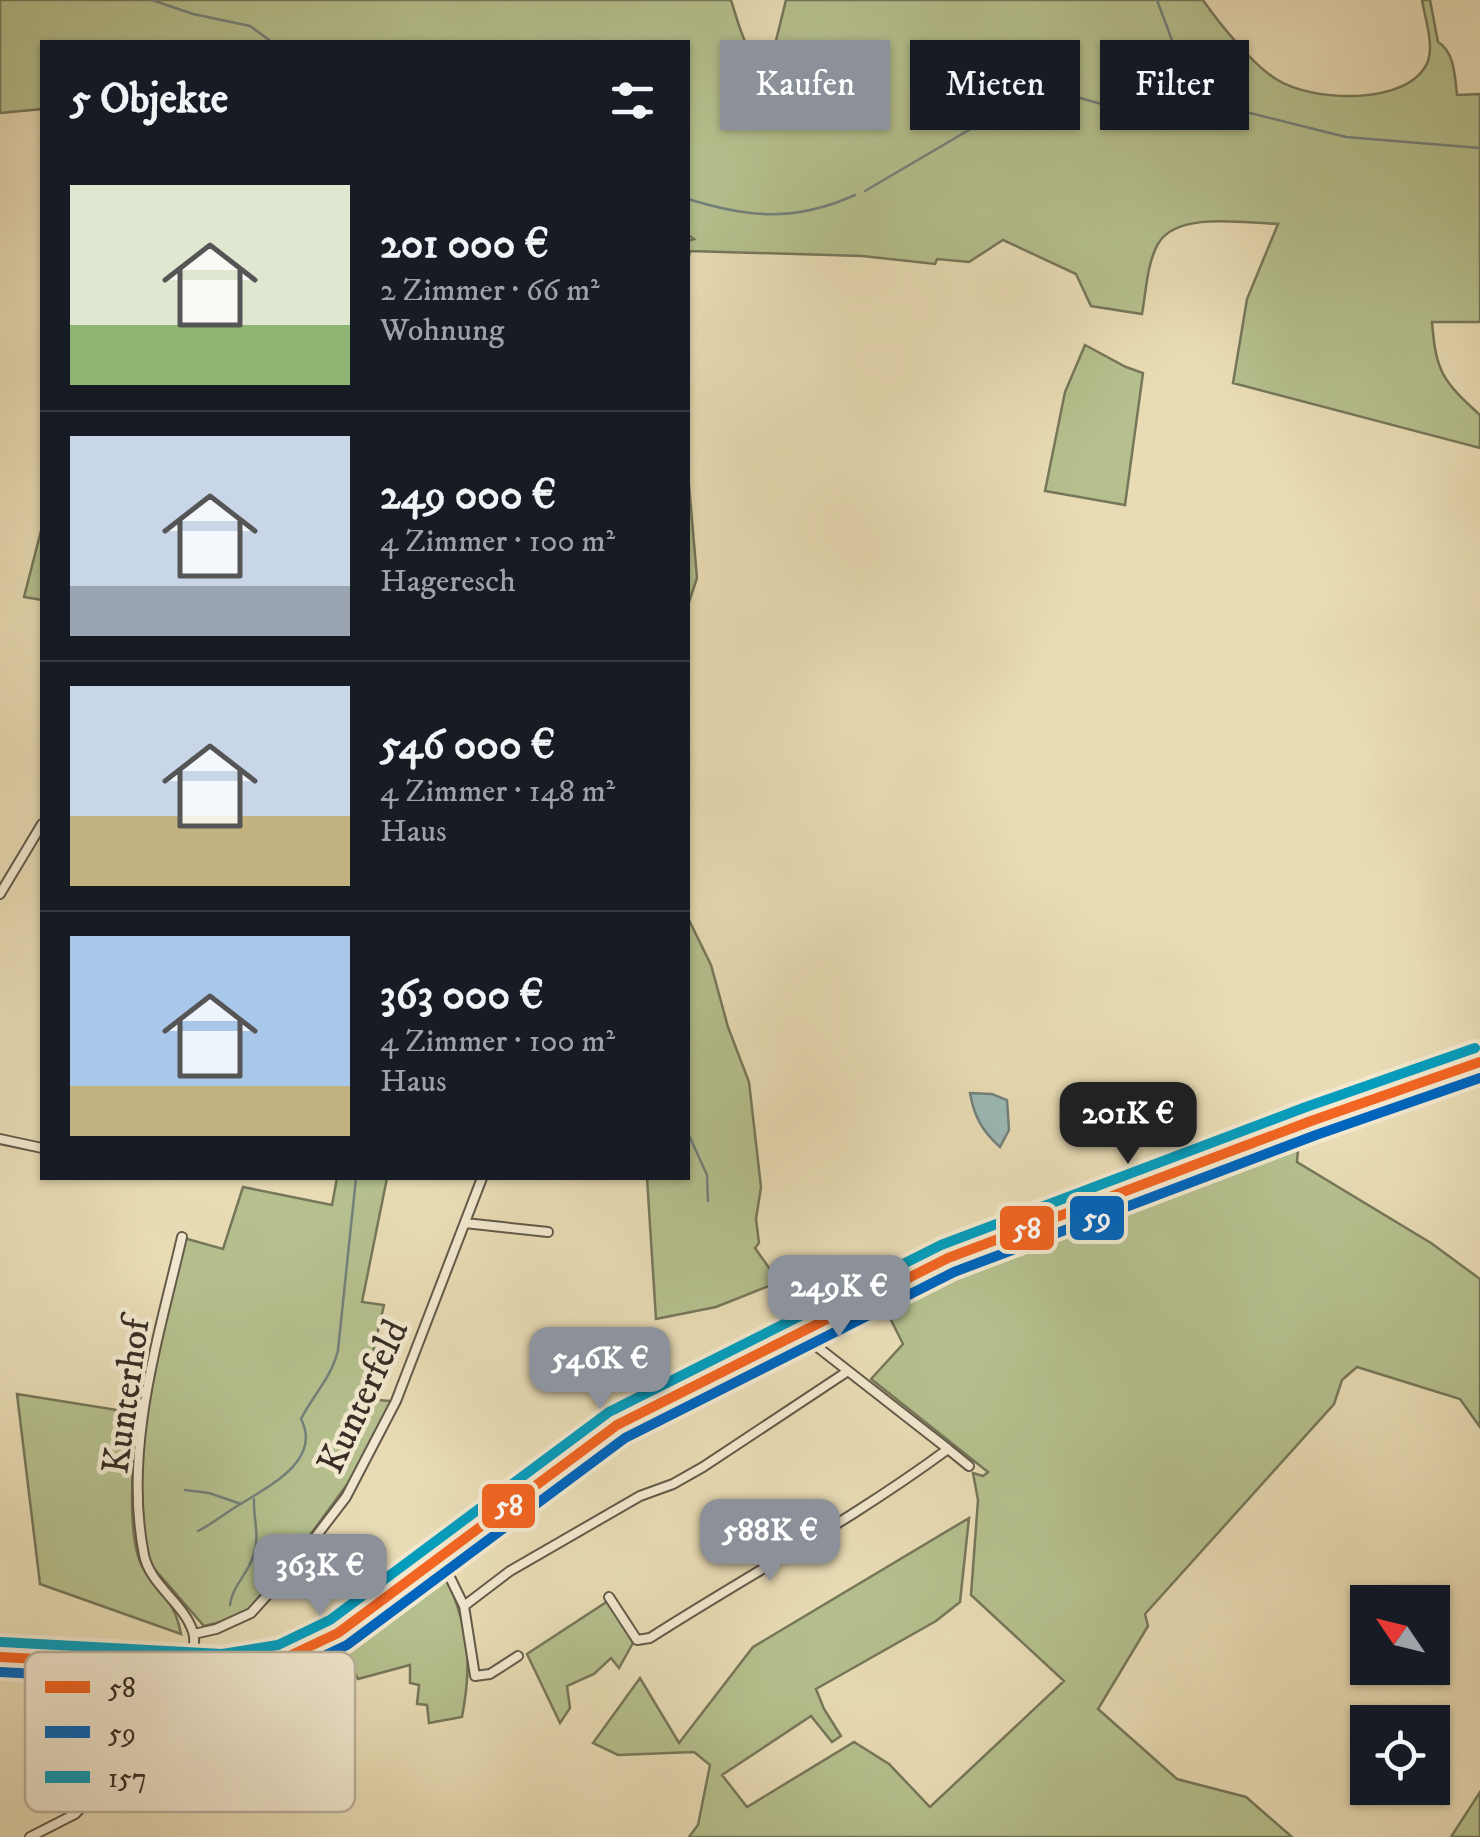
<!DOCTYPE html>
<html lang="de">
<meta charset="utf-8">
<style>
body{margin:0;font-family:"IM FELL DW Pica",serif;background:#242831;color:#f1f3f6;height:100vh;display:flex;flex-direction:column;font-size:38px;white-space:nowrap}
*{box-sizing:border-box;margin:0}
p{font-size:32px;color:#9ea1a6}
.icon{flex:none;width:55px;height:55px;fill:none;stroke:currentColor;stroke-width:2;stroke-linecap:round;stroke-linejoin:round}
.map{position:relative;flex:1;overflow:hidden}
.details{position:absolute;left:40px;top:40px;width:650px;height:1140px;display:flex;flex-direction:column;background:#171b24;border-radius:0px;box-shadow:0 2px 8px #0004}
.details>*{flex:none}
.banner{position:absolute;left:720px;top:40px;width:610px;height:90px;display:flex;gap:20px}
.needle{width:65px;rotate:305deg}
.fabs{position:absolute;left:1350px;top:1585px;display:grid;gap:20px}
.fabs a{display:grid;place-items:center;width:100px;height:100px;border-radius:0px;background:#171b24;box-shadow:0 2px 8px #0004;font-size:50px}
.price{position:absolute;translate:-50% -85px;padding:0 22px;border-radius:20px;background:#8c9099;color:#fff;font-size:32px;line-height:65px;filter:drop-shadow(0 2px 5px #0008)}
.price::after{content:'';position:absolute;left:50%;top:60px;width:30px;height:22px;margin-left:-15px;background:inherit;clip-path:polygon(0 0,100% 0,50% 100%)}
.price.selected{background:#222;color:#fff}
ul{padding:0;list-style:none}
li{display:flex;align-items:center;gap:30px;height:250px;padding:0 30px}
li+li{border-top:2px solid #363941}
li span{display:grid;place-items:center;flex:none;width:280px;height:200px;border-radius:0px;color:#555}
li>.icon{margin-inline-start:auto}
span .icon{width:120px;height:120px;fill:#fffc;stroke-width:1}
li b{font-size:42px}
h2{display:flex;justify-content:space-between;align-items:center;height:120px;padding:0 30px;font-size:42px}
.pill{padding:0 35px;border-radius:0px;background:#171b24;box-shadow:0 2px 8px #0004;font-size:35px;line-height:90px}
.pill.selected{background:#8c9099;color:#fff}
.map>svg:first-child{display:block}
.green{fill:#b5c08e;stroke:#76775a;stroke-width:2.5}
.water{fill:#9ab9b6;stroke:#73817c;stroke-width:2.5}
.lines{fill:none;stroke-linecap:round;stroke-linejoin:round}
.stream{stroke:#73817c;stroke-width:2.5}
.street-casing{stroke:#645a4a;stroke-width:12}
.secondary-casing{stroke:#382e26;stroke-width:16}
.street{stroke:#f1e8cf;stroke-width:8}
.secondary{stroke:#f1e8cf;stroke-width:11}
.bus-1-casing{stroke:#f1e8cf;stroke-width:18}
.bus-2-casing{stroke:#f1e8cf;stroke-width:18}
.bus-3-casing{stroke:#f1e8cf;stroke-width:18}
.bus-1{stroke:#f26522;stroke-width:10}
.bus-2{stroke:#0065bd;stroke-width:10}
.bus-3{stroke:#069dbd;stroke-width:10}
.labels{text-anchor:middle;stroke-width:9;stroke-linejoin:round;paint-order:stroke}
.street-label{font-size:38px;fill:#382e26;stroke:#f1e8cf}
.key{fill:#f1e8cf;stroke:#bab09c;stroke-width:2.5}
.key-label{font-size:28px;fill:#382e26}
.line-badge{stroke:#f1e8cf;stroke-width:4}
.badge-label{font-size:28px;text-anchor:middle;font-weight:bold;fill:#fff}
</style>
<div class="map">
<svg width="1480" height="1837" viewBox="0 0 1480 1837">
<rect width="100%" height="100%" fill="#e9dcb5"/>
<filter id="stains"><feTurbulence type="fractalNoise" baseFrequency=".002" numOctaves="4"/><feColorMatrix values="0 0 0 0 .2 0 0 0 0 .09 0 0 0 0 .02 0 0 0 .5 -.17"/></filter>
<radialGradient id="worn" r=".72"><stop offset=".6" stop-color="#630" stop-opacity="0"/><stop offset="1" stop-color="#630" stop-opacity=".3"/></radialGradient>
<path class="green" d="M0,0H731C739,24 745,57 769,69L786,0H1203C1218,22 1253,65 1276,79C1311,102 1410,107 1428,61C1434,44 1425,18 1422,0H1430L1438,42C1454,51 1455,76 1457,95L1480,94V322H1432C1436,373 1443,381 1480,415V448L1233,383L1247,299L1278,224C1246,223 1176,211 1158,244C1147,263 1146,292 1142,314L1091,306L1076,274L1003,240L969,262L937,259L935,264L862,256L690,251L688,261V241L694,239L688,235V42H42V109L0,113Z
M1085,345L1126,367L1143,373L1125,505L1045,491L1065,392Z
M688,474L697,578L688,605Z
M42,527V600L24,597Z
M688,918L711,965L728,1027L749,1082L761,1187L756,1219L759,1243L755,1248L779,1282L716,1307L656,1319L647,1178H688Z
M1299,1136L1297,1162L1431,1243L1480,1279V1427L1460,1399L1357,1367L1342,1380L1334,1404L1145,1614L1148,1626L1098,1709L1177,1779L1246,1797L1292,1837H689L698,1825L710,1765L694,1752L618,1755L593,1743L640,1678L679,1743L753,1647L969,1518L960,1602L936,1621L816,1689L824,1709L841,1736L832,1742L811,1716L722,1775L747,1807L854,1742L889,1764L930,1807L1064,1681L971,1595L978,1500L973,1473L983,1476L988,1472L871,1379L903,1344L882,1302L958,1265Z
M337,1178H387L362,1302L384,1305L362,1399L392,1401L360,1467L274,1584L250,1611L234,1619L204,1626L151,1565C145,1548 144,1530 143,1512C134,1419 163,1328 184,1238L223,1249L243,1187L332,1205Z
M17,1394L136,1413C134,1450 125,1537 143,1568C159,1594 175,1600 181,1634L40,1584Z
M442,1567C467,1624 474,1655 462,1717L429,1723L427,1705L417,1704L419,1685L410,1683V1665L358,1679L340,1643Z
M608,1601L634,1641L619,1668L611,1658L594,1674L567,1686L570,1708L560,1723L527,1654Z
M1480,1792V1837H1451Z"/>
<path class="water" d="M970,1093L992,1094L1007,1100L1009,1130L1000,1147C982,1131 974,1116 970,1093Z"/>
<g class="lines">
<path class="stream" d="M152,0L193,14L250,26L272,42
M1157,0L1179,59L1181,104
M1250,113L1346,137L1480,148
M865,191L1020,100L1052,90L1112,107L1181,104L1240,110
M688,199C749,218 795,222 855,195
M1320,1126L1480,1070
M688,1133L707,1175L708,1201
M185,1490L209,1493L241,1504
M198,1531C210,1525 220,1517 231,1510C261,1490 324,1463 301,1419C313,1395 332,1377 338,1350L356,1178
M230,1605C232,1586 249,1573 254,1554C260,1534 253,1519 254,1499"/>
<g class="street-casing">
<path id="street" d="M0,894L42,824
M0,1139L42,1148
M465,1223L548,1232
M802,1331L806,1338L948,1449
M440,1557L464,1606L475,1676L490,1674L518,1656
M609,1597L637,1640L650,1638C750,1574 852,1520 948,1449L969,1466
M464,1606L510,1571L640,1496L673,1484L703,1467L848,1371
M194,1634L216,1629L251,1613L291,1569L346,1497L396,1401L482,1178
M30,1837L75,1814L175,1711C187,1694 190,1683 192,1662C193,1653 196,1640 193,1632C184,1603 150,1585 144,1555C123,1449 158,1340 182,1237"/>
</g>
<g class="secondary-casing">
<path id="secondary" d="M0,1657L223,1669L283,1659L338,1633L617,1425L948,1258L1311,1121L1480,1062"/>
</g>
<use href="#street" class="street"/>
<use href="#secondary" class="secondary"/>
<g class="bus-1-casing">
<path id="bus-1" d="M0,1657L223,1669L283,1659L338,1633L617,1425L948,1258L1311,1121L1480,1062"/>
</g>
<g class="bus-2-casing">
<path id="bus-2" d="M0,1672L222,1684L288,1673L347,1645L625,1438L954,1272L1316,1135L1480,1078"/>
</g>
<g class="bus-3-casing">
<path id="bus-3" d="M1,1642L222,1654L278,1645L330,1620L609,1412L941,1245L1306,1107L1475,1048"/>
</g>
<use href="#bus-1" class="bus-1"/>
<use href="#bus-2" class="bus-2"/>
<use href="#bus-3" class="bus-3"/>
</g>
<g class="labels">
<g class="street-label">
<text transform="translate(125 1396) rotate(-82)" y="13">Kunterhof</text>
<text transform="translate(362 1396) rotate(-65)" y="13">Kunterfeld</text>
</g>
</g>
<rect x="25" y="1652" width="330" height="160" rx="15" class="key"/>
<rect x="45" y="1681" width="45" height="12" fill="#f26522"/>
<rect x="45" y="1726" width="45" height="12" fill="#0065bd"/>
<rect x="45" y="1771" width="45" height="12" fill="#069dbd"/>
<g class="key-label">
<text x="108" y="1697">58</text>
<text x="108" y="1742">59</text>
<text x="108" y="1787">157</text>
</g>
<g class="line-badge">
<rect x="1068" y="1194" width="58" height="48" rx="10" fill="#0065bd"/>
<rect x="998" y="1204" width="58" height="48" rx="10" fill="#f26522"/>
<rect x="480" y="1482" width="57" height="48" rx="10" fill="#f26522"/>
</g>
<g class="badge-label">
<text x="1097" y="1227">59</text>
<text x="1027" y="1238">58</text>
<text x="509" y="1515">58</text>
</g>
<rect width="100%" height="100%" filter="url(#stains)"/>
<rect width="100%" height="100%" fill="url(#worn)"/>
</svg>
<div class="fabs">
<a><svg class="needle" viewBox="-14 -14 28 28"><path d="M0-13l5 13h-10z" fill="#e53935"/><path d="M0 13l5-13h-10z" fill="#9ea1a6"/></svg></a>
<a><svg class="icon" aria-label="locate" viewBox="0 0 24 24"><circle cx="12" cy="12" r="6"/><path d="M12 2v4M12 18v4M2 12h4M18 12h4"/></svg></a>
</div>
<b class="price selected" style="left:1128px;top:1167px">201K €</b>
<b class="price" style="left:839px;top:1340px">249K €</b>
<b class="price" style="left:600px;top:1412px">546K €</b>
<b class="price" style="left:770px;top:1584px">588K €</b>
<b class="price" style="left:320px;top:1619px">363K €</b>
<div class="banner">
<a class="pill selected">Kaufen</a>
<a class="pill">Mieten</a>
<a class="pill">Filter</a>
</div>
<section class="details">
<h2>5 Objekte<svg class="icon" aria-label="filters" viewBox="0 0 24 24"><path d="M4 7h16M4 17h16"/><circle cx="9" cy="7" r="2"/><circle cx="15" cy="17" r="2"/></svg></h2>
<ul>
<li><span style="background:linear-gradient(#dfe7d0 70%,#8fb573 0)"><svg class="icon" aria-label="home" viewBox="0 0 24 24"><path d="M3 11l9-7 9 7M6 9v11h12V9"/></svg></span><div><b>201 000 €</b><p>2 Zimmer · 66 m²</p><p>Wohnung</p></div></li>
<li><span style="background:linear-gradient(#c9d6e8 75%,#9aa5b1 0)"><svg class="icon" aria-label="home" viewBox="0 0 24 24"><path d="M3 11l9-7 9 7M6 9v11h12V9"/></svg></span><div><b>249 000 €</b><p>4 Zimmer · 100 m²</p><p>Hageresch</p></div></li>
<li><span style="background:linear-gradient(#c9d6e8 65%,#c2b280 0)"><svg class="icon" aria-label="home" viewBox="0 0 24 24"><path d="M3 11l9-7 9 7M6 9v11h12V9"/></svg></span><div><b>546 000 €</b><p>4 Zimmer · 148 m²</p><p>Haus</p></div></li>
<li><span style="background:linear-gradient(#a9c7e8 75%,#c2b280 0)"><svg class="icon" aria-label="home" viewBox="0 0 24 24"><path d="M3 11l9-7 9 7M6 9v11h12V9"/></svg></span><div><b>363 000 €</b><p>4 Zimmer · 100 m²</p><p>Haus</p></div></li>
</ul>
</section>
</div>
